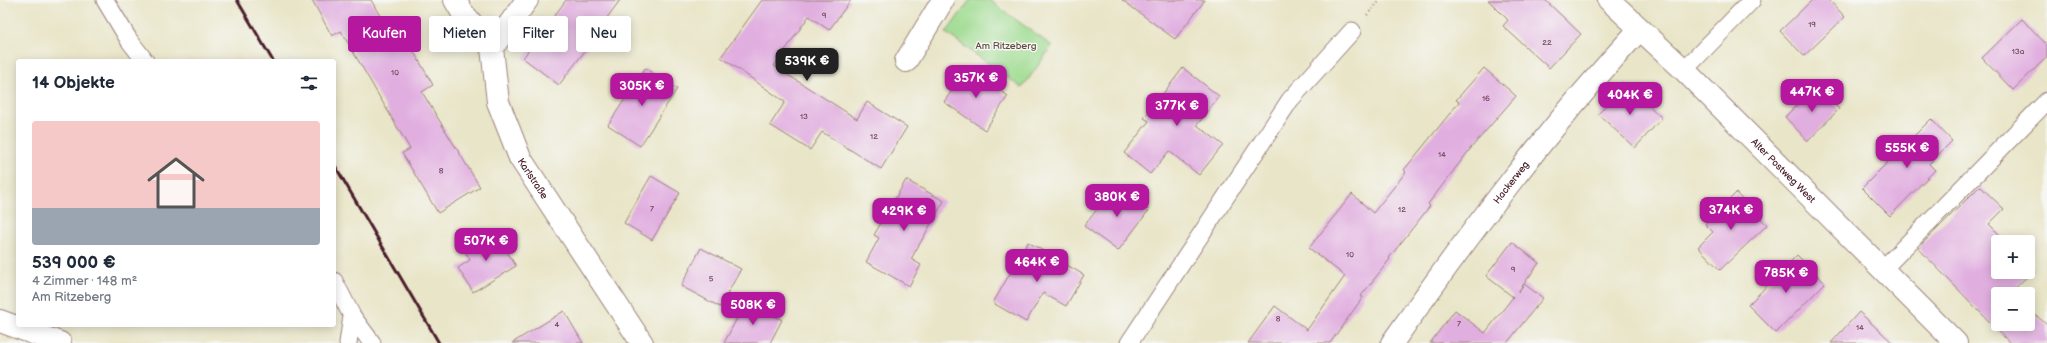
<!DOCTYPE html>
<html lang="de">
<meta charset="utf-8">
<style>
body{margin:0;font-family:"Balsamiq Sans",sans-serif;background:#f6f6f7;color:#1f2937;height:100vh;display:flex;flex-direction:column;font-size:15px;white-space:nowrap}
*{box-sizing:border-box;margin:0}
p{font-size:13px;color:#747a83}
.icon{flex:none;width:22px;height:22px;fill:none;stroke:currentColor;stroke-width:2;stroke-linecap:round;stroke-linejoin:round}
.map{position:relative;flex:1;overflow:hidden}
.sheet{position:absolute;left:16px;top:59px;width:320px;height:268px;display:flex;flex-direction:column;background:#fff;border-radius:4px;box-shadow:0 2px 10px #0003}
.sheet>*{flex:none}
.top-card{position:absolute;left:348px;top:16px;width:380px;height:36px;display:flex;gap:8px}
.buttons{position:absolute;left:1991px;top:235px;display:grid;gap:8px}
.buttons a{display:grid;place-items:center;width:44px;height:44px;border-radius:4px;background:#fff;box-shadow:0 2px 10px #0003;font-size:20px}
.price{position:absolute;translate:-50% -34px;padding:0 9px;border-radius:8px;background:#b5179e;color:#fff;font-size:13px;line-height:26px;filter:drop-shadow(0 1px 2px #0008)}
.price::after{content:'';position:absolute;left:50%;top:24px;width:12px;height:9px;margin-left:-6px;background:inherit;clip-path:polygon(0 0,100% 0,50% 100%)}
.price.active{background:#222;color:#fff}
ul{padding:0;list-style:none}
li{display:grid;align-content:center;gap:8px;height:212px;padding:0 16px}
li span{display:grid;place-items:center;height:124px;border-radius:4px;color:#555}
li>.icon{margin-inline-start:auto}
span .icon{width:72px;height:72px;fill:#fffc;stroke-width:1}
li b{font-size:17px}
h2{display:flex;justify-content:space-between;align-items:center;height:48px;padding:0 16px;font-size:17px}
.chip{padding:0 14px;border-radius:4px;background:#fff;box-shadow:0 2px 10px #0003;font-size:14px;line-height:36px}
.chip.active{background:#b5179e;color:#fff}
.map>svg:first-child{display:block}
.green{fill:#9ddb8f;stroke:#747d5d}
.building{fill:#e1aee0}
.lines{fill:none;stroke-linecap:round;stroke-linejoin:round}
.lane-casing{stroke:#9a827a;stroke-width:19}
.street-casing{stroke:#9a827a;stroke-width:24}
.primary-casing{stroke:#9a827a;stroke-width:24}
.path{stroke:#9a827a;stroke-width:2.5;stroke-dasharray:1 3;stroke-linecap:butt}
.lane{stroke:#fff;stroke-width:17}
.street{stroke:#fff;stroke-width:22}
.primary{stroke:#fff;stroke-width:22}
.rail{stroke:#4a1f2b;stroke-width:3}
.labels{text-anchor:middle;stroke-width:3;stroke-linejoin:round;paint-order:stroke}
.number-label{font-size:8px;fill:#704358}
.park-label{font-size:10px;fill:#5f4e44;stroke:#f6f6f2}
.street-label{font-size:10px;fill:#4a1f2b;stroke:#f6f6f2}
</style>
<div class="map">
<svg width="2047" height="343" viewBox="0 0 2047 343">
<rect width="100%" height="100%" fill="#f6f6f2"/>
<filter id="ink" filterUnits="userSpaceOnUse"><feTurbulence type="fractalNoise" baseFrequency=".025" numOctaves="2"/><feDisplacementMap in="SourceGraphic" scale="8" xChannelSelector="R" yChannelSelector="G"/><feConvolveMatrix kernelMatrix="1 2 1 2 8 2 1 2 1" color-interpolation-filters="sRGB"/></filter>
<filter id="wash" filterUnits="userSpaceOnUse"><feTurbulence type="fractalNoise" baseFrequency=".012" numOctaves="4" result="noise"/><feDisplacementMap in="SourceGraphic" scale="16" xChannelSelector="R" yChannelSelector="G"/><feGaussianBlur stdDeviation="0.9" result="paint"/><feColorMatrix in="noise" values="0 0 0 0 0 0 0 0 0 0 0 0 0 0 0 0 0 1.4 0 .05"/><feComposite in="paint" operator="in"/></filter>
<g filter="url(#wash)">
<rect width="100%" height="100%" fill="#e9e5c8"/>
<path class="green" d="M970,0H989L1052,46L1022,88L946,33Z"/>
<g id="blocks">
<path class="building" d="M312,0H371L392,37L402,31L433,85L422,92L480,187L438,213L402,153L410,149L341,31L332,36Z
M566,0H620L601,26L603,27L559,85L523,58Z
M762,0H851L829,30L809,16L774,66L857,119L867,102L907,127L881,169L822,132L810,150L770,125L785,102L721,57Z
M1122,0H1205L1175,39Z
M1488,0H1545L1581,34L1549,68L1503,26L1508,20Z
M1812,0H1829L1845,17L1804,56L1780,31Z
M2022,19L2047,45V57L2013,90L1982,58Z
M645,68L677,89L640,146L608,125Z
M1183,68L1219,96L1197,125L1223,145L1199,175L1169,151L1150,174L1124,153L1149,121L1144,118Z
M1484,68L1516,96L1471,148L1428,204L1430,206L1389,258L1390,259L1361,296L1363,297L1330,343H1248L1275,306L1307,330L1345,276L1309,248L1352,194L1373,213L1406,172L1404,170L1459,102L1456,100Z
M967,69L1008,96L985,130L944,102Z
M1626,84L1662,118L1635,148L1598,114Z
M1816,85L1839,109L1808,141L1785,117Z
M1931,119L1952,141L1929,164L1935,170L1890,216L1862,188Z
M651,176L680,193L652,240L624,223Z
M906,180L944,201L911,259L921,265L909,286L866,262L879,238L874,235Z
M1116,185L1149,210L1118,251L1084,226Z
M1980,186L2004,209L1989,224L2007,242H1998V272H2028V263L2034,270L2011,292L2013,294H1998V324H2028V308L2047,325V343H2010L1918,248Z
M1736,193L1767,225L1720,270L1698,247L1713,232L1705,224Z
M494,231L516,266L473,292L458,268L470,260L464,249Z
M1028,242L1084,275L1066,306L1043,293L1026,322L993,303Z
M1512,242L1539,263L1518,292L1524,284L1543,298L1507,343H1430L1455,310L1485,333L1513,297L1486,276Z
M701,248L741,269L720,307L681,286Z
M1797,255L1825,283L1776,333L1748,305Z
M746,301L782,320L770,343H724Z
M564,311L583,343H512Z
M1859,312L1893,343H1831Z"/>
</g>
</g>
<g filter="url(#ink)">
<use href="#blocks" fill-opacity="0" stroke="#9a827a" stroke-width="1"/>
<g class="lines">
<g class="lane-casing">
<path id="lane" d="M105,0L129,40L145,61
M1684,70L1752,0
M1883,269L2047,101
M334,281L352,316L372,343
M348,343L352,316
M1129,343L1290,100L1352,31"/>
</g>
<g class="street-casing">
<g id="street">
<path d="M455,0L462,12L492,48"/>
<path id="s1" d="M527,0L492,48L498,102L520,158L642,343"/>
<path id="s2" d="M1609,0L1684,70L1956,343"/>
<path d="M906,61L943,0"/>
<path id="s3" d="M1392,343C1469,234 1548,128 1639,30"/>
</g>
</g>
<g class="primary-casing">
<path id="primary" d="M0,321L60,343"/>
</g>
<path class="path" d="M1367,15L1380,0"/>
<use href="#lane" class="lane"/>
<use href="#street" class="street"/>
<use href="#primary" class="primary"/>
<path class="rail" d="M237,0L273,61
M334,164L439,343"/>
</g>
</g>
<g class="labels">
<g class="number-label">
<text x="824" y="18">9</text>
<text x="1812" y="27">19</text>
<text x="1547" y="45">22</text>
<text x="2018" y="54">13a</text>
<text x="395" y="75">10</text>
<text x="1486" y="101">16</text>
<text x="804" y="119">13</text>
<text x="874" y="139">12</text>
<text x="1442" y="157">14</text>
<text x="441" y="173">8</text>
<text x="652" y="211">7</text>
<text x="1402" y="212">12</text>
<text x="1350" y="257">10</text>
<text x="1513" y="272">9</text>
<text x="711" y="281">5</text>
<text x="1278" y="321">8</text>
<text x="1459" y="326">7</text>
<text x="557" y="327">4</text>
<text x="1860" y="330">14</text>
</g>
<g class="park-label">
<text x="1006" y="49">Am Ritzeberg</text>
</g>
<g class="street-label">
<text dy="4" stroke="none"><textPath href="#s2" startOffset="244">Alter Postweg West</textPath></text>
<text dy="4" stroke="none"><textPath href="#s1" startOffset="198">Karlstraße</textPath></text>
<text dy="4" stroke="none"><textPath href="#s3" startOffset="200">Hackerweg</textPath></text>
</g>
</g>
</svg>
<div class="buttons">
<a>+</a>
<a>−</a>
</div>
<b class="price active" style="left:807px;top:82px">539K €</b>
<b class="price" style="left:976px;top:99px">357K €</b>
<b class="price" style="left:642px;top:107px">305K €</b>
<b class="price" style="left:1812px;top:113px">447K €</b>
<b class="price" style="left:1630px;top:116px">404K €</b>
<b class="price" style="left:1177px;top:127px">377K €</b>
<b class="price" style="left:1907px;top:169px">555K €</b>
<b class="price" style="left:1117px;top:218px">380K €</b>
<b class="price" style="left:1731px;top:231px">374K €</b>
<b class="price" style="left:904px;top:232px">429K €</b>
<b class="price" style="left:486px;top:262px">507K €</b>
<b class="price" style="left:1037px;top:283px">464K €</b>
<b class="price" style="left:1786px;top:294px">785K €</b>
<b class="price" style="left:753px;top:326px">508K €</b>
<div class="top-card">
<a class="chip active">Kaufen</a>
<a class="chip">Mieten</a>
<a class="chip">Filter</a>
<a class="chip">Neu</a>
</div>
<section class="sheet">
<h2>14 Objekte<svg class="icon" aria-label="filters" viewBox="0 0 24 24"><path d="M4 7h16M4 17h16"/><circle cx="9" cy="7" r="2"/><circle cx="15" cy="17" r="2"/></svg></h2>
<ul>
<li><span style="background:linear-gradient(#f6c9c9 70%,#9aa5b1 0)"><svg class="icon" aria-label="home" viewBox="0 0 24 24"><path d="M3 11l9-7 9 7M6 9v11h12V9"/></svg></span><div><b>539 000 €</b><p>4 Zimmer · 148 m²</p><p>Am Ritzeberg</p></div></li>
</ul>
</section>
</div>
